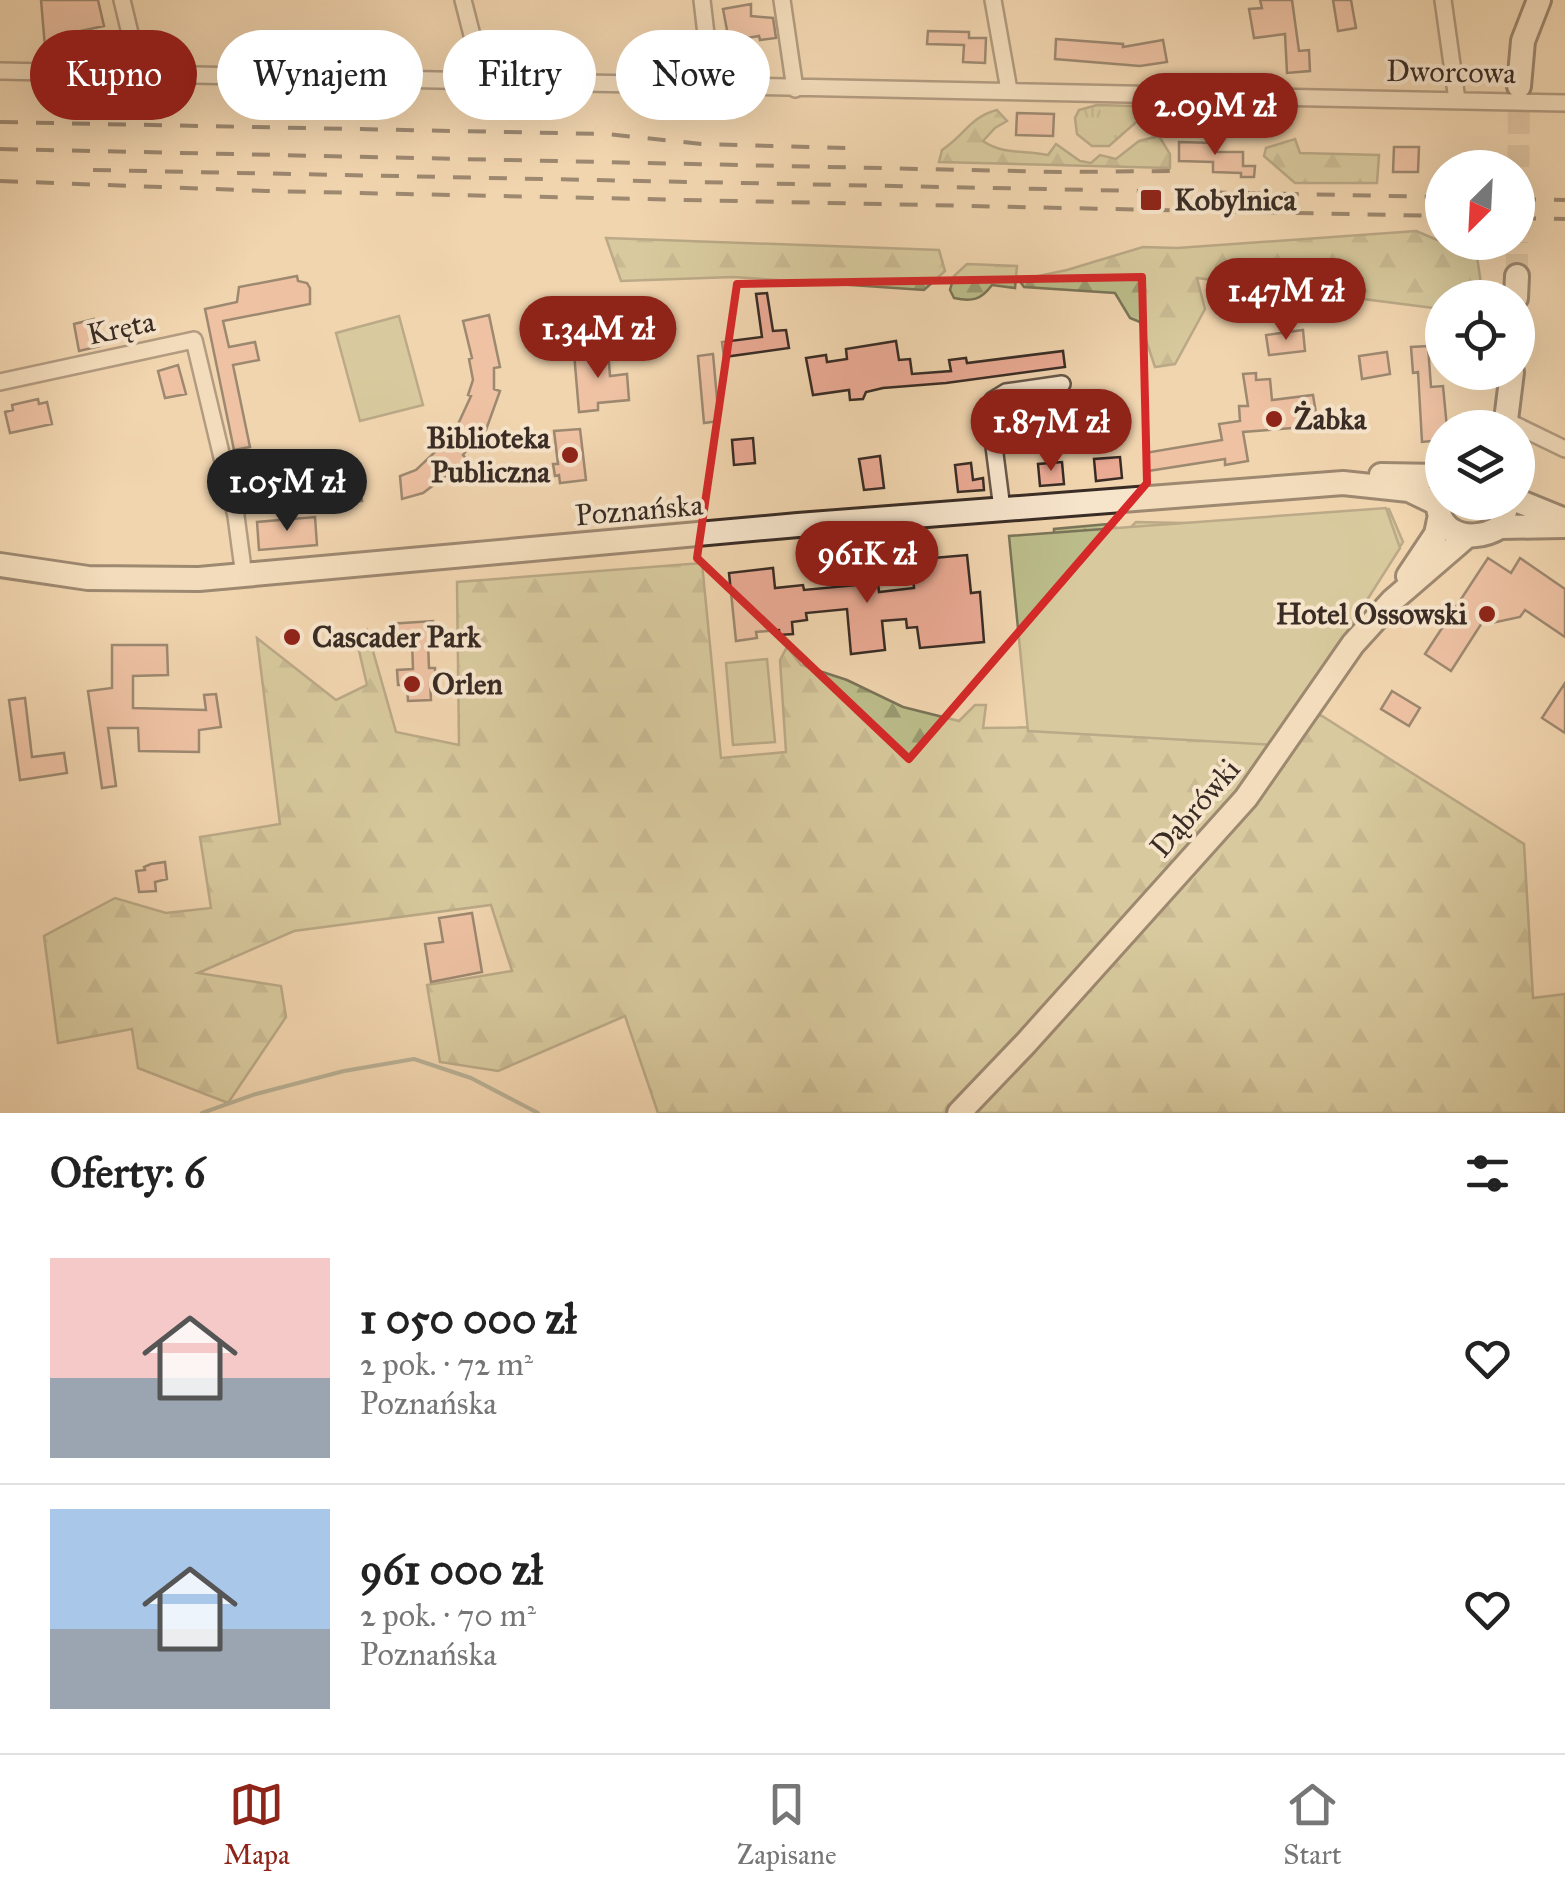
<!DOCTYPE html>
<html lang="pl">
<meta charset="utf-8">
<style>
body{margin:0;font-family:"IM FELL Great Primer",serif;background:#f2f2f2;color:#222;height:100vh;display:flex;flex-direction:column;font-size:38px;white-space:nowrap}
*{box-sizing:border-box;margin:0}
p{font-size:32px;color:#767676}
.icon{flex:none;width:55px;height:55px;fill:none;stroke:currentColor;stroke-width:2;stroke-linecap:round;stroke-linejoin:round}
.map{position:relative;height:1113px;overflow:hidden}
.panel{display:flex;flex-direction:column;background:#fff;flex:1}
.panel>*{flex:none}
.top-card{position:absolute;left:30px;top:30px;width:1000px;height:90px;display:flex;gap:20px}
.needle{width:65px;rotate:204deg}
.fabs{position:absolute;left:1425px;top:150px;display:grid;gap:20px}
.fabs a{display:grid;place-items:center;width:110px;height:110px;border-radius:50%;background:#fff;box-shadow:0 10px 40px #0002;font-size:50px}
.price{position:absolute;translate:-50% -85px;padding:0 22px;border-radius:35px;background:#8f2418;color:#fff;font-size:32px;line-height:65px;filter:drop-shadow(0 2px 5px #0008)}
.price::after{content:'';position:absolute;left:50%;top:60px;width:30px;height:22px;margin-left:-15px;background:inherit;clip-path:polygon(0 0,100% 0,50% 100%)}
.price.selected{background:#222;color:#fff}
ul{padding:0;list-style:none}
li{display:flex;align-items:center;gap:30px;height:250px;padding:0 50px}
li+li{border-top:2px solid #e0e0e0}
li span{display:grid;place-items:center;flex:none;width:280px;height:200px;border-radius:0px;color:#555}
li>.icon{margin-inline-start:auto}
span .icon{width:120px;height:120px;fill:#fffc;stroke-width:1}
li b{font-size:42px}
h2{display:flex;justify-content:space-between;align-items:center;height:120px;padding:0 50px;font-size:42px}
.chip{padding:0 35px;border-radius:45px;background:#fff;box-shadow:0 10px 40px #0002;font-size:35px;line-height:90px}
.chip.selected{background:#8f2418;color:#fff}
.tab-bar{display:flex;justify-content:space-around;align-items:center;height:140px;border-top:2px solid #e0e0e0;background:#fff;font-size:28px;color:#767676}
.tab-bar a{display:grid;justify-items:center;gap:5px}
.tab-bar .selected{color:#8f2418}
.map>svg:first-child{display:block}
.grass{fill:url(#grass-tufts);stroke:#7a7458;stroke-width:2.5}
.forest{fill:url(#forest-firs);stroke:#7a7458;stroke-width:2.5}
.garden{fill:#bbbd8a;stroke:#7a7458;stroke-width:2.5}
.lines{fill:none;stroke-linecap:round;stroke-linejoin:round}
.stream{stroke:#748172;stroke-width:4}
.building{fill:#eaaa94;stroke:#392c25;stroke-width:2.5}
.secondary-tunnel{stroke:#ccb393;stroke-width:22;stroke-dasharray:22 11;stroke-linecap:butt}
.street-casing{stroke:#675648;stroke-width:20}
.secondary-casing{stroke:#392c25;stroke-width:28}
.street{stroke:#f6e4cb;stroke-width:15}
.secondary{stroke:#f6e4cb;stroke-width:22}
.rail{stroke:#392c25;stroke-width:4;stroke-dasharray:18 18;stroke-linecap:butt}
.marked{fill:none;stroke:#d62828;stroke-width:8;stroke-linejoin:round}
.poi-dot{fill:#8f2418;stroke:#f6e4cb;stroke-width:4}
.labels{text-anchor:middle;stroke-width:8;stroke-linejoin:round;paint-order:stroke}
.street-label{font-size:30px;fill:#392c25;stroke:#f6e4cb}
.poi-label{font-size:30px;font-weight:bold;fill:#392c25;stroke:#f6e4cb;text-anchor:start}
</style>
<div class="map">
<svg width="1565" height="1113" viewBox="0 0 1565 1113">
<defs>
<pattern id="grass-tufts" width="24" height="20" patternUnits="userSpaceOnUse" patternTransform="scale(2.5)"><rect width="24" height="20" fill="#bbbd8a"/><path d="M3 7l-1-3M5 7V3M7 7l1-3M15 17l-1-3M17 17v-4M19 17l1-3" fill="none" stroke="#999a71"/></pattern>
<pattern id="forest-firs" width="22" height="20" patternUnits="userSpaceOnUse" patternTransform="scale(2.5)"><rect width="22" height="20" fill="#bbbd8a"/><path d="M5 1l3.5 6h-7zM16 11l3.5 6h-7z" fill="#999a71"/></pattern>
</defs>
<rect width="100%" height="100%" fill="#f1d5af"/>
<filter id="stains"><feTurbulence type="fractalNoise" baseFrequency=".002" numOctaves="4"/><feColorMatrix values="0 0 0 0 .2 0 0 0 0 .09 0 0 0 0 .02 0 0 0 .5 -.17"/></filter>
<radialGradient id="worn" r=".72"><stop offset=".6" stop-color="#630" stop-opacity="0"/><stop offset="1" stop-color="#630" stop-opacity=".3"/></radialGradient>
<path class="grass" d="M1097,105L1132,106L1142,117L1109,146H1092L1077,134L1075,118L1079,110Z"/>
<path class="forest" d="M997,110L1007,121L995,128L983,141C1003,155 1024,150 1048,155L1056,144L1080,161L1091,163L1100,155L1116,159L1139,141L1159,136L1170,154V168L939,162L942,150C965,135 970,117 997,110Z
M1295,139L1300,153L1379,155L1377,183H1295L1264,156L1266,148Z
M1416,231L1442,242L1476,250L1483,297L1442,298V309L1197,278L1205,309L1175,364L1155,367L1140,322L1130,318L1115,293L1024,287L1019,280L1067,270L1143,247L1177,248Z
M606,238L939,250L945,271L924,290L733,277L621,281Z
M967,264L1017,266L1015,288L992,285C981,300 972,302 954,298L950,290L954,276Z
M1389,509L1403,542L1298,709L1322,716L1524,844L1533,998L1565,994V1113H658L625,1016L498,1071L440,1062L427,985L512,971L491,905L294,931L198,973L281,986L286,1017L228,1103L138,1068L132,1029L58,1043L44,936L115,898L166,913L211,908L200,837L280,824L257,638L336,700L367,685L357,642L367,630L396,732L459,745L457,582L702,563L721,758L786,752L780,660L787,647L801,665L847,680L903,707L959,721L975,705H986L983,728L1245,724L1054,542V529L1108,524L1126,532L1136,522L1232,524Z"/>
<path class="garden" d="M399,316L423,405L360,421L336,333Z
M1386,508L1400,548L1275,745L1028,731L1009,536Z
M767,659L775,742L733,745L726,663Z"/>
<g class="lines">
<path class="stream" d="M202,1113L256,1094L344,1071L414,1059L471,1078L538,1113"/>
</g>
<path class="building" d="M41,0H98L104,26L71,33L72,44L45,47Z
M1260,0H1292L1299,51L1309,50L1310,71L1287,73L1285,34L1254,38L1249,9L1262,8Z
M1333,0H1351L1356,28L1338,31Z
M751,4V16L773,18L776,38L760,40L759,36L729,41L723,9Z
M928,31L969,32V38H986L985,63L963,62L964,45L927,44Z
M1056,39L1123,44V47L1163,40L1167,62L1140,66L1055,59Z
M1017,113L1054,114L1053,136L1016,135Z
M1179,142L1215,143V152H1243V166H1255L1254,177H1241V173L1213,172V162L1179,161Z
M1394,147H1419L1418,172H1393Z
M297,276L298,281L307,283L310,288V304L223,321L229,347L255,342L259,360L233,365L250,447L234,450L205,309L237,302L239,287Z
M767,293L773,331L786,330L789,348L724,357L722,342L762,337L756,294Z
M489,315L500,367L494,368V389L500,391L482,441L476,438L463,455L467,460L423,493L402,499L400,476L416,470L453,435L471,396L468,395L473,380L469,359L472,358L463,321Z
M94,319L100,346L79,351L74,324Z
M1303,330L1305,351L1269,355L1266,335Z
M896,341L899,360L910,359L912,374L951,371L949,360L966,358L967,363L1063,351L1065,367L946,383L883,388L866,392L863,399L850,400L849,390L813,395L806,358L826,355L827,362L847,359L846,349Z
M1428,346L1431,387L1443,386L1447,428H1442V440L1422,442L1418,372L1413,373L1411,347Z
M608,350L610,376L627,374L629,400L598,403V410L579,412L574,353Z
M1387,352L1390,374L1362,379L1359,356Z
M713,354L719,421L704,423L698,356Z
M178,365L186,394L165,398L158,371Z
M1256,373V380L1270,379L1272,400L1313,395L1318,426L1243,432L1248,461L1225,465V459L1148,471L1145,453L1222,440L1219,424L1240,421L1239,406H1248L1243,374Z
M38,399L39,404L47,402L52,424L10,433L5,412L13,410L12,405Z
M1068,406L1069,419L1092,416L1094,429L1051,432L1050,420L1058,419L1057,407Z
M580,429L586,480L560,483L559,475L555,476L553,464H558L554,431Z
M753,438L755,463L734,465L732,440Z
M880,456L884,488L864,490L859,459Z
M1120,457L1122,478L1096,481L1094,459Z
M1062,462L1064,484L1040,486L1038,464Z
M971,463L973,480L983,478L984,490L958,492L955,465Z
M340,479L341,488L360,485L362,501L313,508L309,483Z
M315,517L317,545L259,550L257,522Z
M967,555L971,593L980,592L984,642L920,648L917,627L907,628L906,619L882,621L885,650L851,654L847,609L806,613L807,620L792,622L793,634L779,635V630L756,632L757,638L736,641L729,573L773,568L775,588L803,585L804,590L878,583L879,592L914,588L911,560Z
M1488,558L1511,573L1520,558L1565,589V637L1525,610L1520,617L1492,623L1485,618L1451,671L1425,654Z
M433,621L434,641L428,642L429,668H435L436,683H430L431,700L408,701L407,685H398L397,670L413,669L412,642L389,643L388,624Z
M112,645H167L168,675L133,676V708L206,710L204,695L216,694L221,727L199,730V752L139,751L138,728H108L116,786L102,788L88,691L112,688Z
M1565,683V733L1542,718Z
M1392,691L1420,708L1409,726L1381,709Z
M25,698L32,757L64,753L67,773L20,780L9,700Z
M165,862L167,879L155,882L156,891L139,892L136,871L145,870L144,867L151,864Z
M472,913L482,972L431,982L425,944L443,942L439,918Z"/>
<g class="lines">
<path class="secondary-tunnel" d="M1518,233L1519,86
M1517,276V242"/>
<g class="street-casing">
<path id="street" d="M122,0L140,75
M463,0L484,82
M702,0L712,86
M782,0L795,89
M993,0L1009,90
M1443,0L1457,100
M0,71L1565,103
M0,382L194,340L236,516L244,576
M1507,421L1565,449
M1002,509L990,415L993,400L1006,392L1062,384"/>
</g>
<g class="secondary-casing">
<path id="secondary" d="M1519,86L1523,41L1539,0
M1516,298L1517,276
M1505,428L1512,372
M1381,475L1442,476
M1442,486C1425,528 1466,548 1500,527L1508,502
M1518,501L1565,520
M1500,527L1565,526
M0,565L88,578L199,579L798,525L1343,483L1409,490L1438,504
M1408,576L1436,534L1440,515
M959,1113L1026,1043L1246,798L1353,644L1393,600L1466,537"/>
</g>
<use href="#street" class="street"/>
<use href="#secondary" class="secondary"/>
<path class="rail" d="M0,122L607,134L702,144L848,148
M0,149L1061,172L1170,171
M93,170L1442,197
M0,181L266,191L1442,216
M1518,199L1565,200
M1518,218L1565,219"/>
</g>
<path d="M0 0H1565V1113H0ZM1142,277L1147,483L909,759L697,558L737,284Z" fill="#f1d5af" fill-opacity=".55" fill-rule="evenodd"/>
<path class="marked" d="M1142,277L1147,483L909,759L697,558L737,284Z"/>
<g class="poi-dot">
<rect x="1139" y="188" width="24" height="24" rx="5"/>
<circle cx="1274" cy="419" r="10"/>
<circle cx="570" cy="455" r="10"/>
<circle cx="1487" cy="614" r="10"/>
<circle cx="292" cy="637" r="10"/>
<circle cx="412" cy="684" r="10"/>
</g>
<g class="labels">
<g class="street-label">
<text transform="translate(1451 72) rotate(1)" y="10">Dworcowa</text>
<text transform="translate(121 328) rotate(-12)" y="10">Kręta</text>
<text transform="translate(639 510) rotate(-5)" y="10">Poznańska</text>
<text transform="translate(1195 808) rotate(-49)" y="10">Dąbrówki</text>
</g>
<g class="poi-label">
<text x="1174" y="210">Kobylnica</text>
<text x="1294" y="429">Żabka</text>
<text x="550" y="448" text-anchor="end">Biblioteka<tspan x="550" dy="34">Publiczna</tspan></text>
<text x="1467" y="624" text-anchor="end">Hotel Ossowski</text>
<text x="312" y="647">Cascader Park</text>
<text x="432" y="694">Orlen</text>
</g>
</g>
<rect width="100%" height="100%" filter="url(#stains)"/>
<rect width="100%" height="100%" fill="url(#worn)"/>
</svg>
<div class="fabs">
<a><svg class="needle" viewBox="-14 -14 28 28"><path d="M0-13l5 13h-10z" fill="#e53935"/><path d="M0 13l5-13h-10z" fill="#767676"/></svg></a>
<a><svg class="icon" aria-label="locate" viewBox="0 0 24 24"><circle cx="12" cy="12" r="6"/><path d="M12 2v4M12 18v4M2 12h4M18 12h4"/></svg></a>
<a><svg class="icon" aria-label="layers" viewBox="0 0 24 24"><path d="M12 4l9 5-9 5-9-5zM3 14l9 5 9-5"/></svg></a>
</div>
<b class="price" style="left:1215px;top:158px">2.09M zł</b>
<b class="price" style="left:1286px;top:343px">1.47M zł</b>
<b class="price" style="left:598px;top:381px">1.34M zł</b>
<b class="price" style="left:1051px;top:474px">1.87M zł</b>
<b class="price selected" style="left:287px;top:534px">1.05M zł</b>
<b class="price" style="left:867px;top:606px">961K zł</b>
<div class="top-card">
<a class="chip selected">Kupno</a>
<a class="chip">Wynajem</a>
<a class="chip">Filtry</a>
<a class="chip">Nowe</a>
</div>
</div>
<section class="panel">
<h2>Oferty: 6<svg class="icon" aria-label="filters" viewBox="0 0 24 24"><path d="M4 7h16M4 17h16"/><circle cx="9" cy="7" r="2"/><circle cx="15" cy="17" r="2"/></svg></h2>
<ul>
<li><span style="background:linear-gradient(#f6c9c9 60%,#9aa5b1 0)"><svg class="icon" aria-label="home" viewBox="0 0 24 24"><path d="M3 11l9-7 9 7M6 9v11h12V9"/></svg></span><div><b>1 050 000 zł</b><p>2 pok. · 72 m²</p><p>Poznańska</p></div><svg class="icon" aria-label="heart" viewBox="0 0 24 24"><path d="M12 20l-8-8c-3-5 5-10 8-4 3-6 11-1 8 4z"/></svg></li>
<li><span style="background:linear-gradient(#a9c7e8 60%,#9aa5b1 0)"><svg class="icon" aria-label="home" viewBox="0 0 24 24"><path d="M3 11l9-7 9 7M6 9v11h12V9"/></svg></span><div><b>961 000 zł</b><p>2 pok. · 70 m²</p><p>Poznańska</p></div><svg class="icon" aria-label="heart" viewBox="0 0 24 24"><path d="M12 20l-8-8c-3-5 5-10 8-4 3-6 11-1 8 4z"/></svg></li>
</ul>
</section>
<nav class="tab-bar">
<a class="selected"><svg class="icon" aria-label="map" viewBox="0 0 24 24"><path d="M3 6l6-2 6 2 6-2v14l-6 2-6-2-6 2zM9 4v14M15 6v14"/></svg>Mapa</a>
<a><svg class="icon" aria-label="saved" viewBox="0 0 24 24"><path d="M7 4h10v16l-5-4-5 4z"/></svg>Zapisane</a>
<a><svg class="icon" aria-label="home" viewBox="0 0 24 24"><path d="M3 11l9-7 9 7M6 9v11h12V9"/></svg>Start</a>
</nav>
